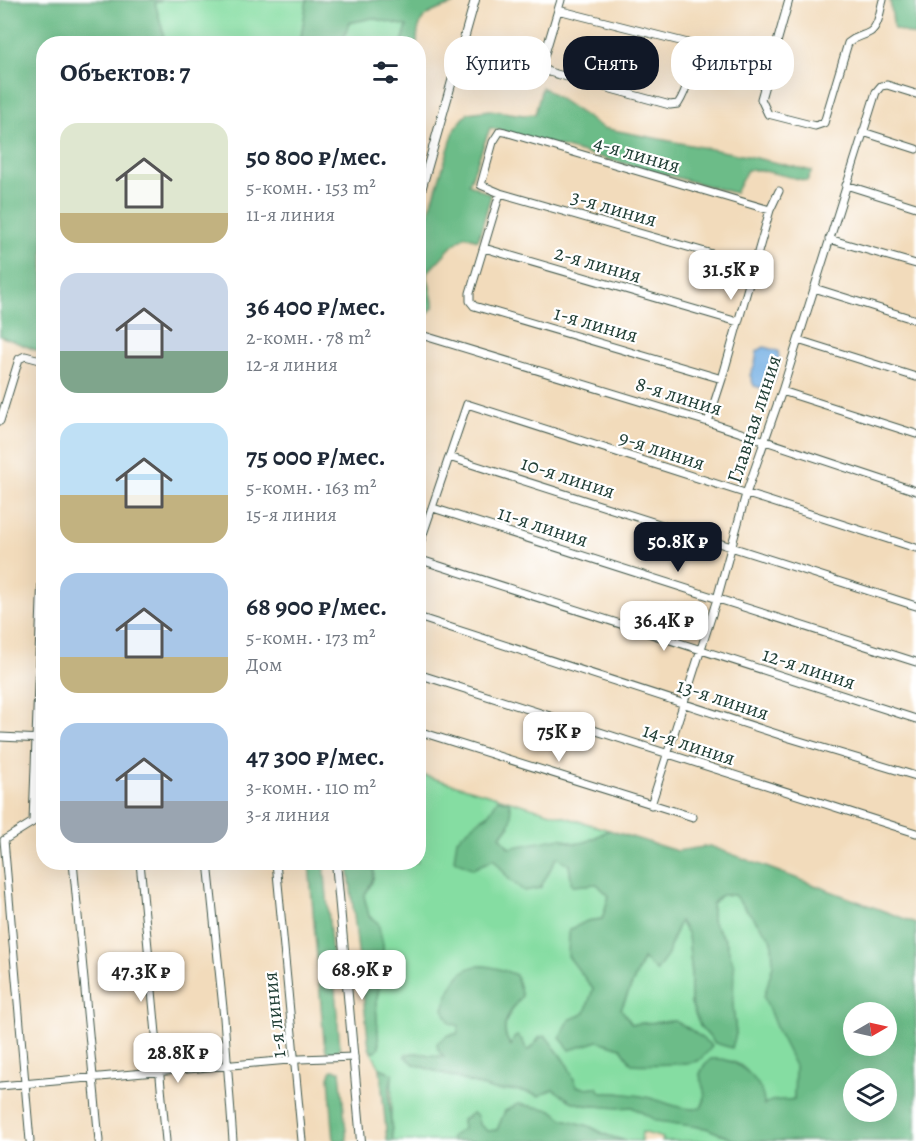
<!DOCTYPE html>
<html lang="ru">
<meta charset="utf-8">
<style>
body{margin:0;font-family:Alegreya,serif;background:#f6f6f7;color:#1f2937;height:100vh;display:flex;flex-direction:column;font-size:22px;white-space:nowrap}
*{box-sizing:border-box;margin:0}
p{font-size:20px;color:#747a83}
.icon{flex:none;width:33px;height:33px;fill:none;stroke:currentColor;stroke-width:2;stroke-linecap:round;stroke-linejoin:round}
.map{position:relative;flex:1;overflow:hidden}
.sheet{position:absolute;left:36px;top:36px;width:390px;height:834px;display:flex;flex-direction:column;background:#fff;border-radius:24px;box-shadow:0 6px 24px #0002}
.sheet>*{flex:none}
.top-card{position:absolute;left:444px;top:36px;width:381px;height:54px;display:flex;gap:12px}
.needle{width:39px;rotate:81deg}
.controls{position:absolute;left:843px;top:1002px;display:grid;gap:12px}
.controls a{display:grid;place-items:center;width:54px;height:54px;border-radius:50%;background:#fff;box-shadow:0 6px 24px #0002;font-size:30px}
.price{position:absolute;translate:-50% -51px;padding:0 14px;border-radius:12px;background:#fff;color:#222;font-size:20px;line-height:39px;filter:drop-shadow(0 2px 3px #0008)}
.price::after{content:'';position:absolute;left:50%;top:36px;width:18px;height:14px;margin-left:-9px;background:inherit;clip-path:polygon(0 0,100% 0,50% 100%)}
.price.on{background:#111827;color:#fff}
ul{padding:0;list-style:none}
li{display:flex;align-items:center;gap:18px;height:150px;padding:0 24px}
li span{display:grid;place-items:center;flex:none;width:168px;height:120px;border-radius:18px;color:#555}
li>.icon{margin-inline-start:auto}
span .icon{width:72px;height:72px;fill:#fffc;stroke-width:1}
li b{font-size:26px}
h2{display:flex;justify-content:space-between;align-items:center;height:72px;padding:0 24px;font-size:26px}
.pill{padding:0 21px;border-radius:24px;background:#fff;box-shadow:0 6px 24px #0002;font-size:21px;line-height:54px}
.pill.on{background:#111827;color:#fff}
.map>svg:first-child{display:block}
.green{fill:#85dda2;stroke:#528d6b;stroke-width:1.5}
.forest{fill:#6cbc88;stroke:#467c5e;stroke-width:1.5;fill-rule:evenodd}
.water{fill:#71ade3;stroke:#48758c;stroke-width:1.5}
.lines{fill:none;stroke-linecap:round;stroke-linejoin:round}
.minor-casing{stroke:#3f5548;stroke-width:9}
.major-casing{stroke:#3f5548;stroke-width:10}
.minor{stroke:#fff;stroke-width:7}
.major{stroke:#fff;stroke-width:8}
.labels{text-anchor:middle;stroke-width:4.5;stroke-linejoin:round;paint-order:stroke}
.street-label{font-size:21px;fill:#1f3d34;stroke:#fff}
</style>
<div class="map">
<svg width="916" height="1141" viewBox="0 0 916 1141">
<rect width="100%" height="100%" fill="#fff"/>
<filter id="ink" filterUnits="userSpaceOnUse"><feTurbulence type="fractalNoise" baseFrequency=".0167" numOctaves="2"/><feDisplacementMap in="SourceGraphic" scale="12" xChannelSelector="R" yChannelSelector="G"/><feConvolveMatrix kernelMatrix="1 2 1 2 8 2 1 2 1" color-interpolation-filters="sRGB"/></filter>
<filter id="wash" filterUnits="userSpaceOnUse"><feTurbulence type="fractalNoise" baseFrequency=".008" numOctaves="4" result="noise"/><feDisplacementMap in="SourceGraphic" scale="24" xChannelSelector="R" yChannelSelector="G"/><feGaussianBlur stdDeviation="1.35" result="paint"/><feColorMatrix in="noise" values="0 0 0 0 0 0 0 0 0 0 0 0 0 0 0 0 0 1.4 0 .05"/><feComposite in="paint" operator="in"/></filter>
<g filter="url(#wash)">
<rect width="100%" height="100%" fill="#f2dbbb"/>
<path class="green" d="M162,0H307L301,38L292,43L154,44L164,35L155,3Z
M372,18L407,26L402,43L342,44L349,23Z
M419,774L609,830L582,844L509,848L500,836L510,826L488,815L478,821L494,859L509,879L540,888L557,856L569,865L572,886L597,884L609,896L602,919L587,921L583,974L593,989L585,1014L569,1020L570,1050L598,1041L621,1048L632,1064L697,1061L711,1046L691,1030L675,1021L631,1024L621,1009L644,958L657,971C668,954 672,939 680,921L688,935L691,966V1003L700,1026L715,1043L736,1034L726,941L712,921V904L721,895H735L772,940L773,965L765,997L778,1032L796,1066L794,1099C780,1103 777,1098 763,1106C757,1089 751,1065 730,1061C723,1060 712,1063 705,1064L700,1074C701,1088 709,1093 701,1108C683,1113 662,1101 645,1097C635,1095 612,1092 602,1093L596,1087L584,1088L577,1086C568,1068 559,1045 540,1037L531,1049L527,1050L522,1040L514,1038L512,1047C497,1028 509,1013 522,996L459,1025L458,1034L448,1035L444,1057L416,1053L406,1054L414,1064L494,1090L504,1091L514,1089L536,1095L553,1089L571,1101L588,1106L632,1107L657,1120L706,1128L737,1141H662L663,1138L642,1132L641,1141H626L609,1136L589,1126L563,1119L552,1110L518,1104L505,1111L497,1130L488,1131L481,1126L477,1120H462L463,1129L451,1137L453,1141H393L391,1120L392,1076L388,1071L380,1068L371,1052H375L379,1047L376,1004L383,964V944L369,916L364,896C371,886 377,875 372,863L418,862Z"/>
<path class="forest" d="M0,0H162L155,3L164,35L154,43L44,44L43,353L0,336Z
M307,0H456L454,4C429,13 417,14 417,43H402L407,26L372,18L349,23L342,43H292L301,38Z
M890,0H916V36L894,29Z
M542,87L603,128L747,156L812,171L807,181L760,170H747L735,193L490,128L469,184L491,195L478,240L465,236L452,246L427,273L434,306L426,316L419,319V244L455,128L468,113L490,110L524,115L535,114Z
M498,799L509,802C514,818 512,824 500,836L509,848L561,838C580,850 592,839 609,830L677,851L710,846L916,923V1141H737L706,1128L657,1121L632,1107L617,1108L585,1105L571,1101L553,1089L539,1096C520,1088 513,1091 494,1090L414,1064L405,1056L406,1054L416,1053L444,1057L438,1049L437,1043L448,1035L457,1034L459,1026L450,1023L443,1009C457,964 473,957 516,975L522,996C509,1012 497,1028 511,1046L514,1038L517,1036L522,1040L527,1050L531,1049L540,1037L546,1036L568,1066L577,1086L584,1088L597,1087L602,1093C613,1092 639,1095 650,1098C666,1102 684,1112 701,1108C710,1093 701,1088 700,1074L705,1064L711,1059C736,1056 764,1080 764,1105C772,1097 784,1102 794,1099L795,1066L778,1032L764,997L773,965L772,940L734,895H721L712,904V921L726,941L734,966L733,1005L736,1034L732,1048L715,1043L700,1026L691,1003V966L688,935L680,921L672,939L668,955L656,971L643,959L621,1009L632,1024L675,1021L691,1030L712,1046C708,1051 704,1057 699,1060C691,1065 643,1065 632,1064L621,1048L598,1041L570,1050L560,1038L569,1020L585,1013L593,989L568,956L569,930L587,921L602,919L609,896L597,884L572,886L569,865L557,857L540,888L524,891L509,879L494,859L473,869L454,860L457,839L478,821L488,815ZM854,1012H886V1046H854ZM854,1078H886V1112H854Z
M309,863H324L340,1047L339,1050L331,1053L326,1051L324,1041Z
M348,863H372C377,875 370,886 364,896L369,916L378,923L383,944V964L376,1004L379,1047L375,1052H371L369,1047Z
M380,1068L393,1074C386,1091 391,1123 393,1141H387Z
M332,1070L340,1071L347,1141H334L329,1077Z
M518,1104L552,1110L563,1119L589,1126L605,1135L626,1141H453L451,1137L463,1129L462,1120L473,1113L477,1116L479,1124L488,1131L497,1130L505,1111Z"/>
<path class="water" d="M764,347L778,351C781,362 776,381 768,390L754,386L750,375L755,364L757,351Z"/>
</g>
<g filter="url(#ink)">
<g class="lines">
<g class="minor-casing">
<path id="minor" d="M789,0L761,99L768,114L815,126L824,123L848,43C858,35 862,37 870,32C879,26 880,10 883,0
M558,10L688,43L693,46C696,61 686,92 678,104L670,105L549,72L541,67L561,0
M863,132L916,149
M846,185L916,207
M500,193L470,293V301L474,306L722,379
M829,239L916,264
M484,248L738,322
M754,266L500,193L481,185L493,142L500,131L505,132L770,210
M814,288L916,320
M418,334L708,422L916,491
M798,340L916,377
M782,391L916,434
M0,421L19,359L25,356L44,361
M708,422L722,379L770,210L779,191
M449,457L916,606
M433,508L916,662
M418,549L467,404L916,548
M418,559L916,719
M418,617L783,736L916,776
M418,674L916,833
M418,731L693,817
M0,737L44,739
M651,805L717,599L746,494L782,391L876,92L881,86L887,85L916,94
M73,862L99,1141
M140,862L166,1141
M208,862L224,1018L233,1141
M276,862L302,1141
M0,1086L300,1059L354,1057
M30,1141L4,840L33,822L44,518"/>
</g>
<g class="major-casing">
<path id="major" d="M418,201L475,0
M336,862L361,1141"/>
</g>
<use href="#minor" class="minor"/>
<use href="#major" class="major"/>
</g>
</g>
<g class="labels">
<g class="street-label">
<text transform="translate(637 154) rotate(16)" y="7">4-я линия</text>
<text transform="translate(614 208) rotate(16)" y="7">3-я линия</text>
<text transform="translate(598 264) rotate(16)" y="7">2-я линия</text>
<text transform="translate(596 324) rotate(16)" y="7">1-я линия</text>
<text transform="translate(679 396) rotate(17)" y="7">8-я линия</text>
<text transform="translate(754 419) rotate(-72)" y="7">Главная линия</text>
<text transform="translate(662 450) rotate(18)" y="7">9-я линия</text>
<text transform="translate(568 477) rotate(18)" y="7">10-я линия</text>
<text transform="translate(543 526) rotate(18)" y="7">11-я линия</text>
<text transform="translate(809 668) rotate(18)" y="7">12-я линия</text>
<text transform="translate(723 699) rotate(18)" y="7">13-я линия</text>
<text transform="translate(689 744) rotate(18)" y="7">14-я линия</text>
<text transform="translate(274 1015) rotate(-96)" y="7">1-я линия</text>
</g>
</g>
</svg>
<div class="controls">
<a><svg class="needle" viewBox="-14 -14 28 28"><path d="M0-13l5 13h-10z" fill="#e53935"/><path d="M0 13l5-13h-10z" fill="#747a83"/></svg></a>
<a><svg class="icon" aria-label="layers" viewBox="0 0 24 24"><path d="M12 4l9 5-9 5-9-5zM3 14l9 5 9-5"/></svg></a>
</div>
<b class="price" style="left:731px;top:301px">31.5K ₽</b>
<b class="price on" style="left:678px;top:573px">50.8K ₽</b>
<b class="price" style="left:664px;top:652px">36.4K ₽</b>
<b class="price" style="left:559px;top:763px">75K ₽</b>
<b class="price" style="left:362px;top:1001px">68.9K ₽</b>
<b class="price" style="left:141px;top:1003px">47.3K ₽</b>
<b class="price" style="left:178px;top:1084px">28.8K ₽</b>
<div class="top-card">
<a class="pill">Купить</a>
<a class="pill on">Снять</a>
<a class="pill">Фильтры</a>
</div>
<section class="sheet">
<h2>Объектов: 7<svg class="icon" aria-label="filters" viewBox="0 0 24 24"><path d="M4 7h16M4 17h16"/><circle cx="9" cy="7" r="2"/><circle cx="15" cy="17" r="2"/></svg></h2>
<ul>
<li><span style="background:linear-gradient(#dfe7d0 75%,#c2b280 0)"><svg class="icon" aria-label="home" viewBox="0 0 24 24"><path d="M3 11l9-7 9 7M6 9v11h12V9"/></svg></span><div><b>50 800 ₽/мес.</b><p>5-комн. · 153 m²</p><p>11-я линия</p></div></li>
<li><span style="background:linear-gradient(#c9d6e8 65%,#7fa58c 0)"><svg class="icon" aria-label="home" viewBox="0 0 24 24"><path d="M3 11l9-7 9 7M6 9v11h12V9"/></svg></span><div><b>36 400 ₽/мес.</b><p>2-комн. · 78 m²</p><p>12-я линия</p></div></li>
<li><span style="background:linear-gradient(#bfe0f5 60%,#c2b280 0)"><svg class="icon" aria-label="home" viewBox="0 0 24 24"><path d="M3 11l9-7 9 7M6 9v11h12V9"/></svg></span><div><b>75 000 ₽/мес.</b><p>5-комн. · 163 m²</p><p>15-я линия</p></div></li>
<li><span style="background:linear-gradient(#a9c7e8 70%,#c2b280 0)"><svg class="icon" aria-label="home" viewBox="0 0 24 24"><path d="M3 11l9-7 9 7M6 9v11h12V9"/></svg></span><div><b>68 900 ₽/мес.</b><p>5-комн. · 173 m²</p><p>Дом</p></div></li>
<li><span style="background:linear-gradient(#a9c7e8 65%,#9aa5b1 0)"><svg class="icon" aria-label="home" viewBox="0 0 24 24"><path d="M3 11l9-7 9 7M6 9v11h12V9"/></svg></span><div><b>47 300 ₽/мес.</b><p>3-комн. · 110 m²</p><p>3-я линия</p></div></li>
</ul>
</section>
</div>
